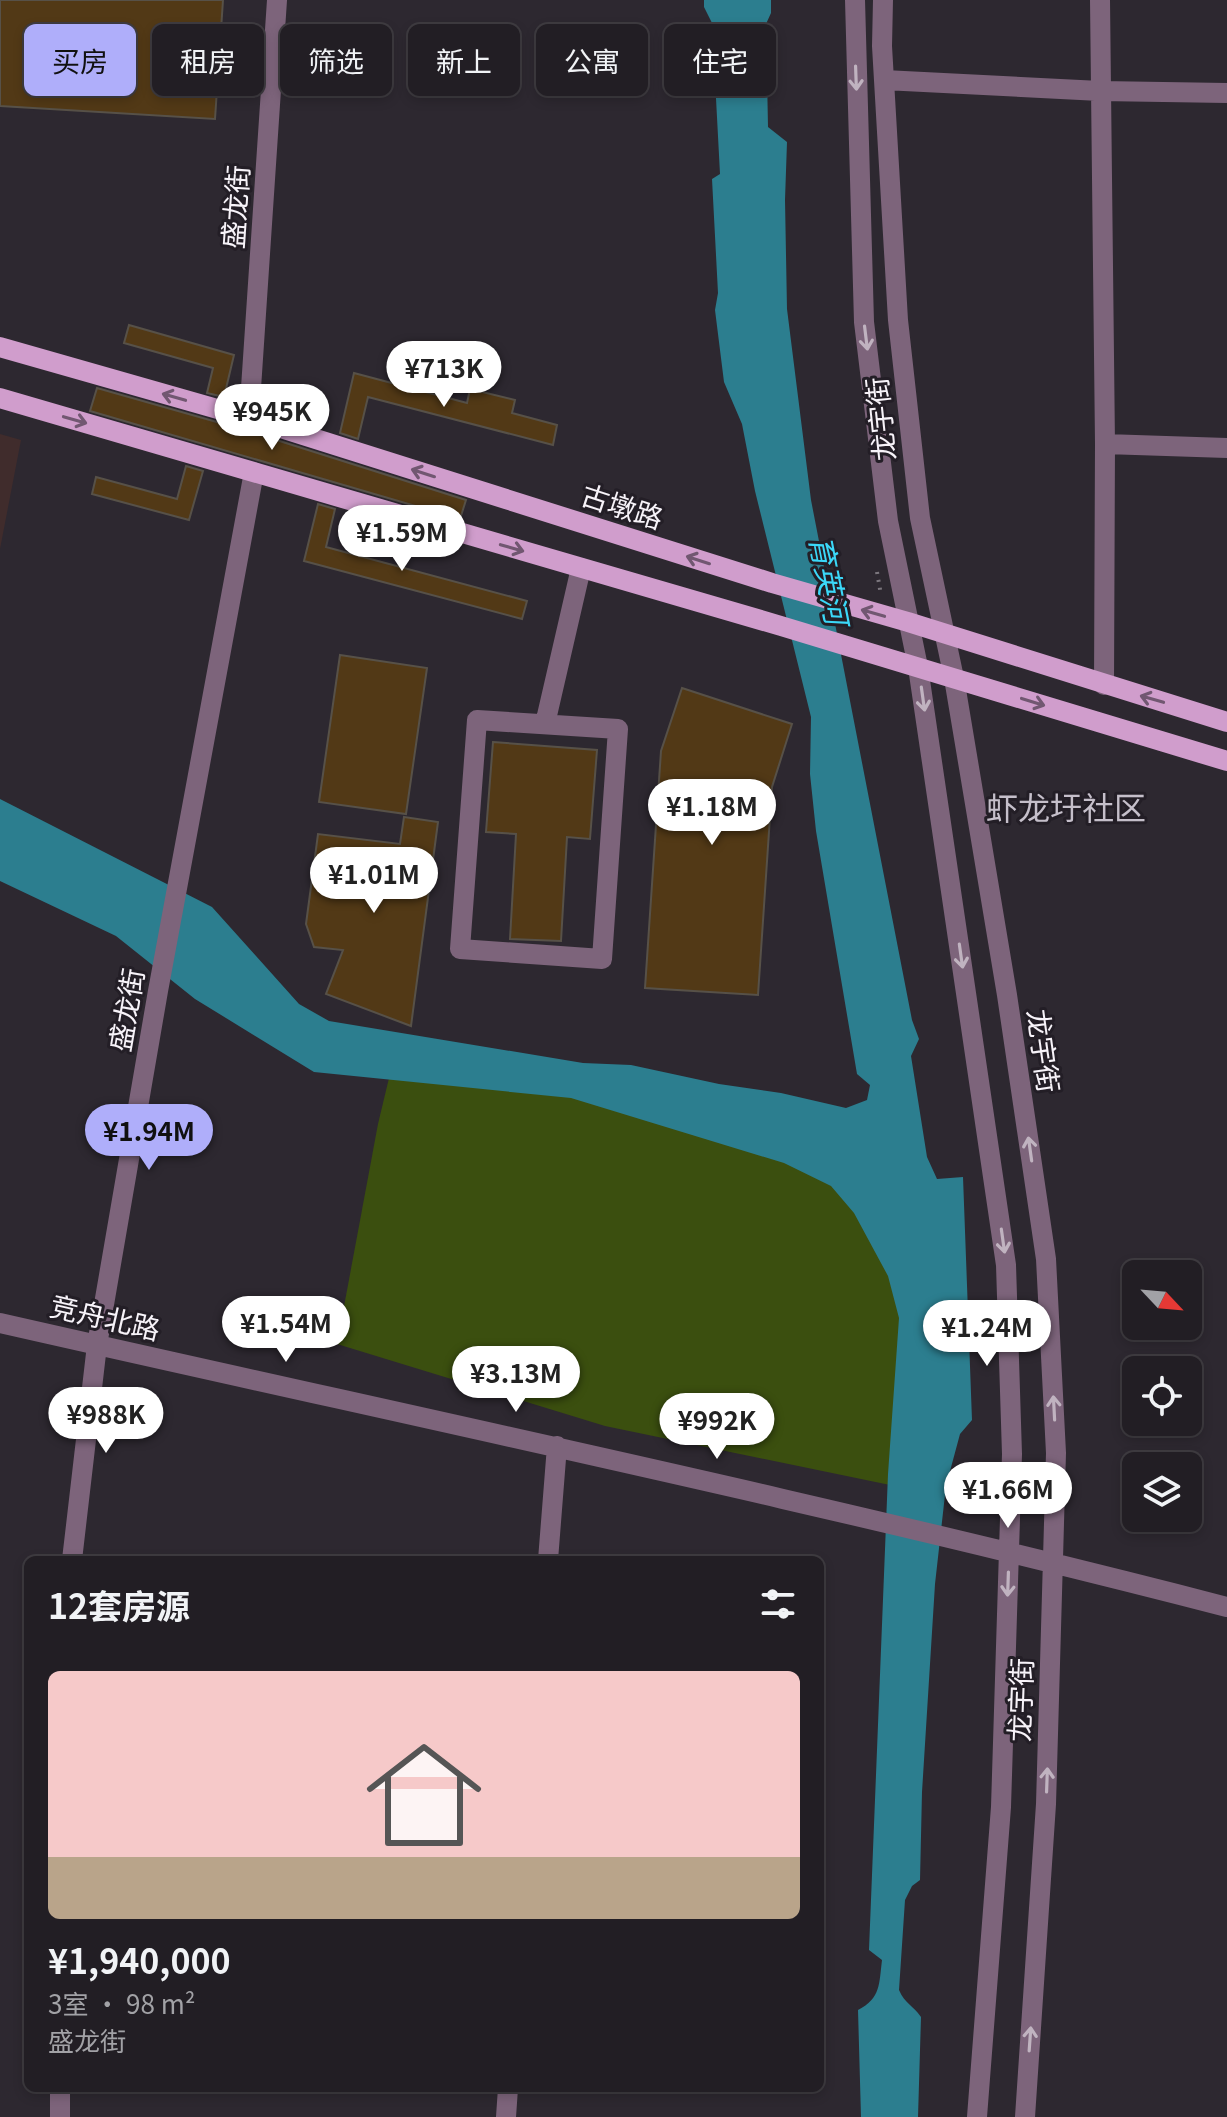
<!DOCTYPE html>
<html lang="zh">
<meta charset="utf-8">
<style>
body{margin:0;font-family:Georgia,"Noto Sans SC",serif;background:#2a272c;color:#f1f3f6;height:100vh;display:flex;flex-direction:column;font-size:30px;white-space:nowrap}
*{box-sizing:border-box;margin:0}
p{font-size:26px;color:#a2a2a6}
.icon{flex:none;width:44px;height:44px;fill:none;stroke:currentColor;stroke-width:2;stroke-linecap:round;stroke-linejoin:round}
.map{position:relative;flex:1;overflow:hidden}
.panel{position:absolute;left:24px;top:1556px;width:800px;height:536px;display:flex;flex-direction:column;background:#221e24;border-radius:12px;box-shadow:0 4px 12px #0003,0 0 0 2px #3f3c41}
.panel>*{flex:none}
.banner{position:absolute;left:24px;top:24px;width:800px;height:72px;display:flex;gap:16px}
.needle{width:52px;rotate:116deg}
.fabs{position:absolute;left:1122px;top:1260px;display:grid;gap:16px}
.fabs a{display:grid;place-items:center;width:80px;height:80px;border-radius:12px;background:#221e24;box-shadow:0 4px 12px #0003,0 0 0 2px #3f3c41;font-size:40px}
.price{position:absolute;translate:-50% -68px;padding:0 18px;border-radius:28px;background:#fff;color:#222;font-size:26px;line-height:52px;filter:drop-shadow(0 2px 4px #0008)}
.price::after{content:'';position:absolute;left:50%;top:48px;width:24px;height:18px;margin-left:-12px;background:inherit;clip-path:polygon(0 0,100% 0,50% 100%)}
.price.current{background:#afaefa;color:#111}
ul{padding:0;list-style:none}
li{display:grid;align-content:center;gap:16px;height:424px;padding:0 24px}
li span{display:grid;place-items:center;height:248px;border-radius:12px;color:#555}
li>.icon{margin-inline-start:auto}
span .icon{width:144px;height:144px;fill:#fffc;stroke-width:1}
li b{font-size:34px}
h2{display:flex;justify-content:space-between;align-items:center;height:96px;padding:0 24px;font-size:34px}
.tag{padding:0 28px;border-radius:12px;background:#221e24;box-shadow:0 4px 12px #0003,0 0 0 2px #3f3c41;font-size:28px;line-height:72px}
.tag.current{background:#afaefa;color:#111}
.map>svg:first-child{display:block}
.medical{fill:#402c2c}
.green{fill:#3b4f0f}
.water{fill:#2c7e8f}
.building{fill:#523916;stroke:#575148;stroke-width:2}
.lines{fill:none;stroke-linecap:round;stroke-linejoin:round}
.path{stroke:#7c777e;stroke-width:4;stroke-dasharray:2 6;stroke-linecap:butt}
.minor{stroke:#7d647b;stroke-width:20}
.major{stroke:#d09dcc;stroke-width:20}
.oneway{stroke:#c0b3c0}
.oneway2{stroke:#715771}
.labels{text-anchor:middle;stroke-width:6;stroke-linejoin:round;paint-order:stroke}
.street-label{font-size:28px;fill:#f7f3f9;stroke:#231e26}
.water-label{font-size:30px;font-style:italic;fill:#3bd8f8;stroke:#231e26}
.quarter-label{font-size:32px;fill:#c5bfca;stroke:#231e26}
</style>
<div class="map">
<svg width="1227" height="2117" viewBox="0 0 1227 2117">
<rect width="100%" height="100%" fill="#2d2830"/>
<path class="medical" d="M0,434L21,440L0,549Z"/>
<path class="green" d="M395,1053L906,1164L919,1491L605,1426L337,1344L378,1124Z"/>
<path class="water" d="M704,0H771V13L766,24L768,127L787,142L785,200L787,309L811,500L912,1020L919,1039L911,1056L927,1157L937,1179L963,1177L972,1420L960,1434L946,1486L935,1584L922,1792L920,1880L912,1886L905,1900L899,1990C905,2004 913,2005 921,2017L918,2117H861L858,2010C881,1998 879,1984 882,1960L869,1950L888,1474L899,1318L888,1276L854,1213L831,1186L784,1163L571,1098L314,1072L195,999L116,936L0,881V799L212,907L299,1004L329,1021L583,1063L631,1065L719,1084L781,1093L846,1108L867,1100L870,1085L857,1074L816,831L810,774L811,717L755,491L742,424L724,382L715,310L718,293L712,179L720,174L712,23L704,7Z"/>
<path class="building" d="M0,0H223L215,119L0,106Z
M129,325L234,355L224,397L207,393L213,368L124,343Z
M354,373L467,403L470,389L515,400L512,413L557,425L553,445L368,397L358,439L340,433Z
M97,388L245,430L466,500L460,519L90,411Z
M186,466L203,471L189,520L92,494L96,477L177,499Z
M318,504L335,509L326,547L527,601L522,619L304,561Z
M340,655L427,668L406,814L319,802Z
M682,688L792,724L772,787L758,995L645,988L661,751Z
M493,742L597,750L590,839L567,837L561,941L510,939L516,834L486,832Z
M404,817L438,822L411,1026L326,994L343,950L314,947L306,924L318,834L400,844Z"/>
<g class="lines">
<path class="path" d="M877,572L881,595"/>
<path class="minor" d="M855,0L864,322L888,521L918,667L1006,1265L1012,1454L1001,1807L977,2117
M883,0L882,46L898,320L920,518L954,678L1007,995L1046,1259L1056,1453L1046,1804L1025,2117
M1100,0L1105,444L1104,685
M884,80L1100,91L1227,93
M249,418L277,0
M1105,444L1227,448
M477,720L618,729L602,959L460,949Z
M545,724L581,568
M0,1323C409,1416 821,1502 1227,1607
M72,1560L97,1345L158,991L254,472
M548,1560L557,1446
M60,2088V2117
M506,2117L508,2088"/>
<path class="major" d="M0,347L249,418L772,583L908,622L1227,722
M0,398L781,626L1227,761"/>
</g>
<defs><path id="oneway-shaft" d="M-6 0H5M1.5-3L5.5 0L1.5 3" fill="none" stroke-width="1.6" stroke-linecap="round" stroke-linejoin="round" transform="scale(2)"/></defs>
<g class="oneway">
<use href="#oneway-shaft" transform="translate(856 78) rotate(88)"/>
<use href="#oneway-shaft" transform="translate(866 338) rotate(83)"/>
<use href="#oneway-shaft" transform="translate(923 699) rotate(82)"/>
<use href="#oneway-shaft" transform="translate(961 956) rotate(82)"/>
<use href="#oneway-shaft" transform="translate(1030 1149) rotate(-98)"/>
<use href="#oneway-shaft" transform="translate(1003 1241) rotate(82)"/>
<use href="#oneway-shaft" transform="translate(1054 1408) rotate(-93)"/>
<use href="#oneway-shaft" transform="translate(1008 1584) rotate(92)"/>
<use href="#oneway-shaft" transform="translate(1047 1780) rotate(-88)"/>
<use href="#oneway-shaft" transform="translate(1030 2039) rotate(-86)"/>
</g>
<g class="oneway2">
<use href="#oneway-shaft" transform="translate(174 397) rotate(-164)"/>
<use href="#oneway-shaft" transform="translate(75 420) rotate(16)"/>
<use href="#oneway-shaft" transform="translate(423 473) rotate(-162)"/>
<use href="#oneway-shaft" transform="translate(512 548) rotate(16)"/>
<use href="#oneway-shaft" transform="translate(698 560) rotate(-162)"/>
<use href="#oneway-shaft" transform="translate(873 613) rotate(-164)"/>
<use href="#oneway-shaft" transform="translate(1152 699) rotate(-164)"/>
<use href="#oneway-shaft" transform="translate(1033 702) rotate(17)"/>
</g>
<g class="labels">
<g class="street-label">
<text transform="translate(236 207) rotate(-86)" y="10">盛龙街</text>
<text transform="translate(881 419) rotate(-96)" y="10">龙宇街</text>
<text transform="translate(622 507) rotate(18)" y="10">古墩路</text>
<text transform="translate(127 1010) rotate(-80)" y="10">盛龙街</text>
<text transform="translate(1043 1051) rotate(82)" y="10">龙宇街</text>
<text transform="translate(105 1318) rotate(13)" y="10">竞舟北路</text>
<text transform="translate(1021 1700) rotate(-88)" y="10">龙宇街</text>
</g>
<g class="water-label">
<text transform="translate(828 580) rotate(79)" y="10">育英河</text>
</g>
<g class="quarter-label">
<text x="1066" y="820">虾龙圩社区</text>
</g>
</g>
</svg>
<div class="fabs">
<a><svg class="needle" viewBox="-14 -14 28 28"><path d="M0-13l5 13h-10z" fill="#e53935"/><path d="M0 13l5-13h-10z" fill="#a2a2a6"/></svg></a>
<a><svg class="icon" aria-label="locate" viewBox="0 0 24 24"><circle cx="12" cy="12" r="6"/><path d="M12 2v4M12 18v4M2 12h4M18 12h4"/></svg></a>
<a><svg class="icon" aria-label="layers" viewBox="0 0 24 24"><path d="M12 4l9 5-9 5-9-5zM3 14l9 5 9-5"/></svg></a>
</div>
<b class="price" style="left:444px;top:409px">¥713K</b>
<b class="price" style="left:272px;top:452px">¥945K</b>
<b class="price" style="left:402px;top:573px">¥1.59M</b>
<b class="price" style="left:712px;top:847px">¥1.18M</b>
<b class="price" style="left:374px;top:915px">¥1.01M</b>
<b class="price current" style="left:149px;top:1172px">¥1.94M</b>
<b class="price" style="left:286px;top:1364px">¥1.54M</b>
<b class="price" style="left:987px;top:1368px">¥1.24M</b>
<b class="price" style="left:516px;top:1414px">¥3.13M</b>
<b class="price" style="left:106px;top:1455px">¥988K</b>
<b class="price" style="left:717px;top:1461px">¥992K</b>
<b class="price" style="left:1008px;top:1530px">¥1.66M</b>
<div class="banner">
<a class="tag current">买房</a>
<a class="tag">租房</a>
<a class="tag">筛选</a>
<a class="tag">新上</a>
<a class="tag">公寓</a>
<a class="tag">住宅</a>
</div>
<section class="panel">
<h2>12套房源<svg class="icon" aria-label="filters" viewBox="0 0 24 24"><path d="M4 7h16M4 17h16"/><circle cx="9" cy="7" r="2"/><circle cx="15" cy="17" r="2"/></svg></h2>
<ul>
<li><span style="background:linear-gradient(#f6c9c9 75%,#b9a48a 0)"><svg class="icon" aria-label="home" viewBox="0 0 24 24"><path d="M3 11l9-7 9 7M6 9v11h12V9"/></svg></span><div><b>¥1,940,000</b><p>3室 · 98 m²</p><p>盛龙街</p></div></li>
</ul>
</section>
</div>
